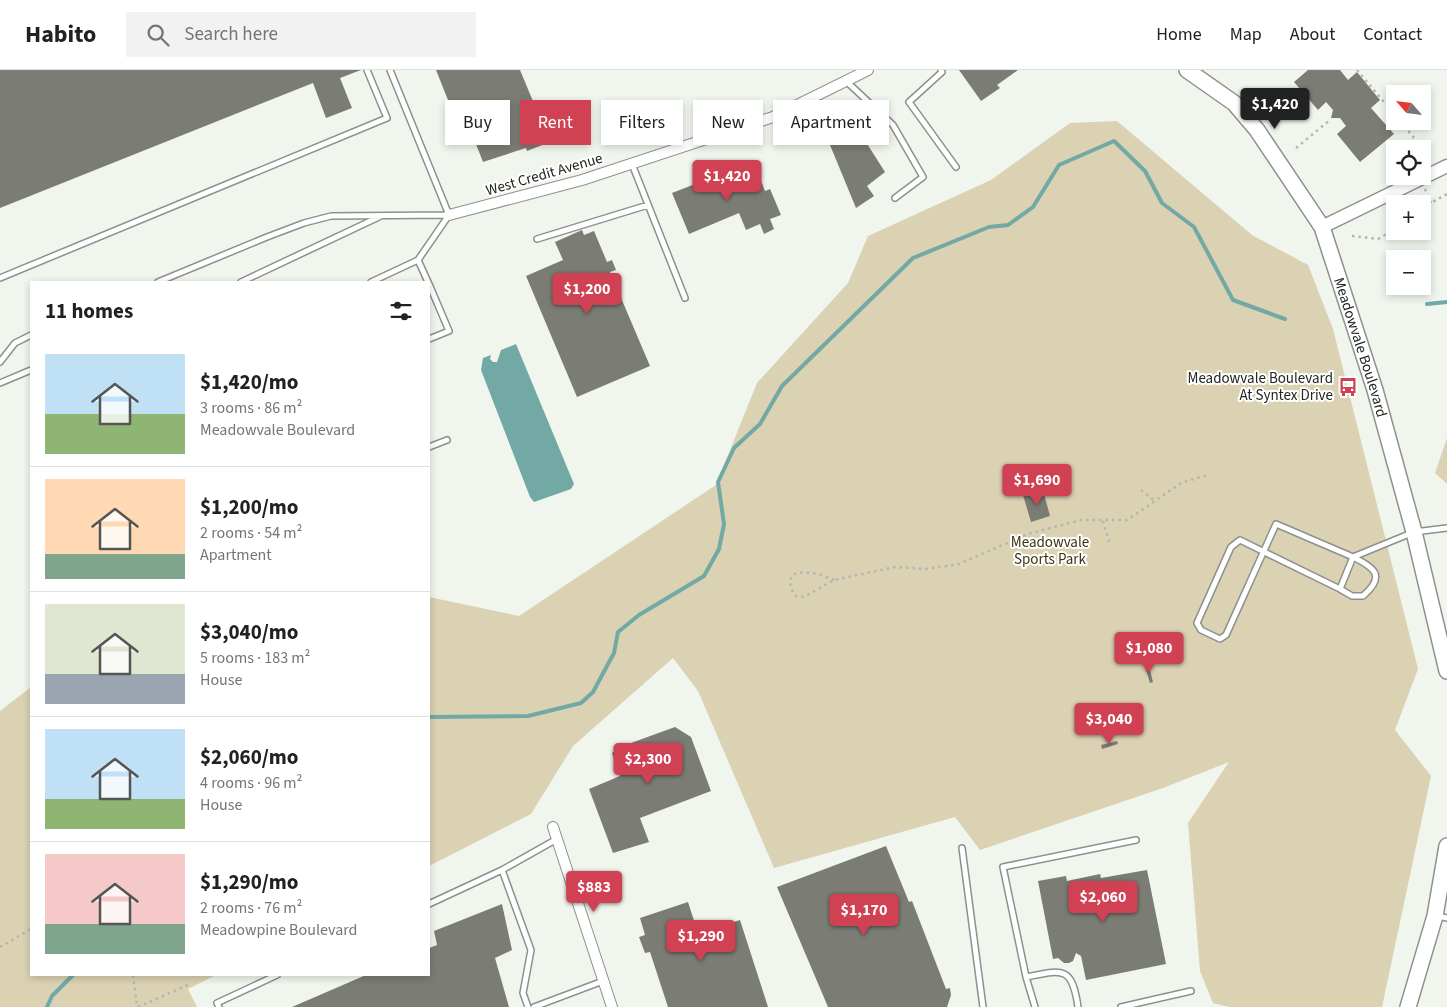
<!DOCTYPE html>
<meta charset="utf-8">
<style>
body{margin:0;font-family:"Source Sans 3",sans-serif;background:#f2f2f2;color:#202124;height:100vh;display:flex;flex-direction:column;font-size:19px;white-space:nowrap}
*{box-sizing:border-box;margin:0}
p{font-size:16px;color:#757577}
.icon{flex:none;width:28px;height:28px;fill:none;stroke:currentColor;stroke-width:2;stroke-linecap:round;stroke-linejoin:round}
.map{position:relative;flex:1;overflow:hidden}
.details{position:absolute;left:30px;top:211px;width:400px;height:695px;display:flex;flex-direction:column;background:#fff;border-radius:0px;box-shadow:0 2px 8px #0003}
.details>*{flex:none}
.banner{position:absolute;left:445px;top:30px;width:475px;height:45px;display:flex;gap:10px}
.needle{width:32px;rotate:298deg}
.tools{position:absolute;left:1386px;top:15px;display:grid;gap:10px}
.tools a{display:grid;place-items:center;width:45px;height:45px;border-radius:0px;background:#fff;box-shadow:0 2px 8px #0003;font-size:25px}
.price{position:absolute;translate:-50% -42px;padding:0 11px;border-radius:5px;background:#d14154;color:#fff;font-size:16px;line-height:32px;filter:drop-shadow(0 1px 2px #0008)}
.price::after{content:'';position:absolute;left:50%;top:30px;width:15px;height:11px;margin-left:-8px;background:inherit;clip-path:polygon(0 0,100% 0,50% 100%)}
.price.current{background:#222;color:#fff}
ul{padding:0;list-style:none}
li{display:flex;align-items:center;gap:15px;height:125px;padding:0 15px}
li+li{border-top:1px solid #e0e0e0}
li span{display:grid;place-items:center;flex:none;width:140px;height:100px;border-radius:0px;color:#555}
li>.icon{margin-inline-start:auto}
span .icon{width:60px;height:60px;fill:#fffc;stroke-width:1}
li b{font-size:21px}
h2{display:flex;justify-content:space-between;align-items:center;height:60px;padding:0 15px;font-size:21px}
.chip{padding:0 18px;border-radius:0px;background:#fff;box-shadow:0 2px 8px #0003;font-size:18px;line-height:45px}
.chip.current{background:#d14154;color:#fff}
header{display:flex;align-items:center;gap:30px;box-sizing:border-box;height:70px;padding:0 25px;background:#fff;border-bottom:1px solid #e0e0e0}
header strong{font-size:24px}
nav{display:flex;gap:28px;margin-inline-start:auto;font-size:18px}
.search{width:350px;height:45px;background:#f2f2f2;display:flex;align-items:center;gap:12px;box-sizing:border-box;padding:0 18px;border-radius:0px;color:#757577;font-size:19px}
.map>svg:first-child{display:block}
.green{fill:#dbd1b3}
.water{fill:#73a9a5}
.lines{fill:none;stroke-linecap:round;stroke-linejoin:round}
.stream{stroke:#73a9a5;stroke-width:4}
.building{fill:#7b7d75}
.service-casing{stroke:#8c928b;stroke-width:8}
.minor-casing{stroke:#8c928b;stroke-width:12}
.tertiary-casing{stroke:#8c928b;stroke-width:15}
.secondary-casing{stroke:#8c928b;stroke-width:18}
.path{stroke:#b2b7b1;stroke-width:2.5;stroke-dasharray:2.5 4;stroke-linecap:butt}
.service{stroke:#fff;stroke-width:5}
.minor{stroke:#fff;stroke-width:10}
.tertiary{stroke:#fff;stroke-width:12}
.secondary{stroke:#fff;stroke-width:15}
.labels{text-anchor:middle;stroke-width:4;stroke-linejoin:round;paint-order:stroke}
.street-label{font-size:15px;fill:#232522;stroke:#fff}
.poi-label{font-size:15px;fill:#232522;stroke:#fff;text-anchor:end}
.park-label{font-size:15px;fill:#3e3311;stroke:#fff}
</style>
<header>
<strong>Habito</strong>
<div class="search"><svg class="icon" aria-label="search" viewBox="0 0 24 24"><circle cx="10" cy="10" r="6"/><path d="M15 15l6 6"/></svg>Search here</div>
<nav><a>Home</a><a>Map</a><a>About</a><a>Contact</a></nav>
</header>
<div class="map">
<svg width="1447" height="937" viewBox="0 0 1447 937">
<rect width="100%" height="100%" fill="#f0f6ee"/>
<path class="green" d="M1117,51L1252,165L1308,195L1333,259L1418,599L1395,660L1431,706L1382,937H1229L1213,933L1200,901L1188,753L1229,692L1163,718L980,780L955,747L774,798L698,621L673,588L573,676L531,744L429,796V527L519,546L716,415L757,313L848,213L868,166L991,110L1070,53Z
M1447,368V414L1435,403Z
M31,617V905H216L188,919L197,937H0V641Z"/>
<path class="water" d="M516,274L574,414L571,419L534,432L530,427L481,300L483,288L491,285L490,289L493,292H497L501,280Z"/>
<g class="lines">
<path class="stream" d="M1427,234L1447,232
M429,647L528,646L581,633L593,622L614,583L618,562L639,545L704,506L719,479L724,454L718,412L734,378L760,354L782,316L913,188L989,157L1008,155L1033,137L1059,95L1114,71L1145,101L1162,133L1194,157L1233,230L1285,249
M47,937L52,926L73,905"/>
</g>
<path class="building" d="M0,0H361L340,8L352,38L326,48L313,13L0,138Z
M436,0H520L550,72L527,81L526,78L483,92L465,46L456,50Z
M959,0H1018L997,15L1000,18L981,31Z
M1308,0H1340L1348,10L1357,2L1380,30L1371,38L1394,64L1360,92L1337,64L1346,56L1340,48H1331L1333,40L1326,32L1318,40L1294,12Z
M852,51L862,53L865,58L864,69L885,102L867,116L874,126L856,138L830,75L845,64L847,55Z
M722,99L725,106L742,99L743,102L751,99L753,106L758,104L765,121L770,119L781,145L770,149L774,159L764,164L760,154L746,160L739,143L689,164L672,123L713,107L711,103Z
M582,160L584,165L594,161L607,192L612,190L616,200L610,202L650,296L577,327L526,206L563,190L555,172Z
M1043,420L1050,446L1031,452L1023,425Z
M1149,596L1153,612L1150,613L1145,597Z
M675,657L691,667L711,721L640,748L649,772L613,783L589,719L620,706L612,683L620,677Z
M1117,671L1118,674L1102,679L1101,675Z
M886,776L909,832L912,831L946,919L950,918L951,925L947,937H828L777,817Z
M1147,800L1166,894L1086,910L1081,886L1076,883L1073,891L1069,893H1064L1058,888L1053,889L1038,811L1066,806L1067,811L1100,804L1101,808Z
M688,832L698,863L740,850L768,937H668L650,882L645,883L639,867L645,865L640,848Z
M502,834L512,880L495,888L509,937H292L366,905H429V878L437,875L434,861Z"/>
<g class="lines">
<g class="service-casing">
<path id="service" d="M390,0L449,145
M941,0L942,2L909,32L956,97
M846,11L893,55L923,107L895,128
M632,94L685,228
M537,169L648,135
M418,190L428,212
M0,208L387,48L367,0
M158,212L267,167L304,153L331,146L449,145
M241,212L381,146
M371,212L418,190L449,145
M429,214L449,261L429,269
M0,292L15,273L31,265
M0,313L31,300
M429,377L447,370
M1340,519L1352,526H1363C1386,506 1375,498 1353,487L1340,519L1240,470L1231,477L1197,553L1201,560L1220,569L1226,565L1276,454L1353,487L1414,462L1447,458
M962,778L983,937
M502,800L531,880L523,923L528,937
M429,834L502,800L557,769
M1438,846L1447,848
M1026,907C1062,900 1072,895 1078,937
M219,937L217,933L277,905
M534,937L603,911
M1035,937L1026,907L1003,797L1136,770
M1121,937L1191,921"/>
</g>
<g class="minor-casing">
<path id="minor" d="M449,145L582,110L773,47L868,0
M553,757L612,937"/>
</g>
<g class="tertiary-casing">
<path id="tertiary" d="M1322,157L1447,96"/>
</g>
<g class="secondary-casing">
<g id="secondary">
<path id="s1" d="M1187,0L1234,33L1257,60L1322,157L1375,320L1414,462L1447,601"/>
<path d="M1408,937L1435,846L1447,776"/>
</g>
</g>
<path class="path" d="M1357,0L1395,45
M1400,51L1415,69L1419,79
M1296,78L1330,50
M1425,119L1431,133
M1422,138L1447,124
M1352,166L1378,169L1395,159
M1141,420L1155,431
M1103,451L1109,472
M834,510C822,505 805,499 792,505C789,514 790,519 796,526L804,527L834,510L895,497L926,499L959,494L1028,464L1081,450H1127L1181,413L1207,405
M0,877L31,859
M133,905L137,936
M138,937L188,915"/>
<use href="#service" class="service"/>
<use href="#minor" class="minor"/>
<use href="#tertiary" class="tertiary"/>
<use href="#secondary" class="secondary"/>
</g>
<defs>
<g id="bus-bare" transform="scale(1.5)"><path d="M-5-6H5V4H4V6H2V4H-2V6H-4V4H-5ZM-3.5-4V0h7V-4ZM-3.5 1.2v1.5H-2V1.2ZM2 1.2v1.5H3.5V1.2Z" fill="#d14154" stroke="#fff" stroke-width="2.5" paint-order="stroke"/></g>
</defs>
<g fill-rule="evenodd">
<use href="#bus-bare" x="1348" y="317"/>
</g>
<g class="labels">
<g class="street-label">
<text transform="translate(544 104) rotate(-16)" y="5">West Credit Avenue</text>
<text dy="5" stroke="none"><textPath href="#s1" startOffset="336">Meadowvale Boulevard</textPath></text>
</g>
<g class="poi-label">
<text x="1333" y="313">Meadowvale Boulevard<tspan x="1333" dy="17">At Syntex Drive</tspan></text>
</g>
<g class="park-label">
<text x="1050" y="477">Meadowvale<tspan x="1050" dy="17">Sports Park</tspan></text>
</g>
</g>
</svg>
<div class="tools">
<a><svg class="needle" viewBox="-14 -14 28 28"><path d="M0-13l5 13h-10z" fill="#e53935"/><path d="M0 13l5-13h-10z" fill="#757577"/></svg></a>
<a><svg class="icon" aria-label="locate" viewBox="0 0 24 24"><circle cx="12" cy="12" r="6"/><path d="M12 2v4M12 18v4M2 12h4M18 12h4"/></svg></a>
<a>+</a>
<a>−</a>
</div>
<b class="price current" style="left:1275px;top:60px">$1,420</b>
<b class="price" style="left:727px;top:132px">$1,420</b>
<b class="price" style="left:587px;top:245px">$1,200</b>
<b class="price" style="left:1037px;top:436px">$1,690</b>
<b class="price" style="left:1149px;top:604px">$1,080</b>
<b class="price" style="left:1109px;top:675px">$3,040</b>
<b class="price" style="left:648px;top:715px">$2,300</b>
<b class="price" style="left:594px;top:843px">$883</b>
<b class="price" style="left:1103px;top:853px">$2,060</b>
<b class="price" style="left:864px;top:866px">$1,170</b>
<b class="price" style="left:701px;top:892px">$1,290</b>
<div class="banner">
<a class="chip">Buy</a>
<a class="chip current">Rent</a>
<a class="chip">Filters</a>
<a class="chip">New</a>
<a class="chip">Apartment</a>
</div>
<section class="details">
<h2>11 homes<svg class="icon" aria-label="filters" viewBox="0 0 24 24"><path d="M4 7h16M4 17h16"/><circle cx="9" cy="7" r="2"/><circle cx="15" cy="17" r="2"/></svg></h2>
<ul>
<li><span style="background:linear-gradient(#bfe0f5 60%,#8fb573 0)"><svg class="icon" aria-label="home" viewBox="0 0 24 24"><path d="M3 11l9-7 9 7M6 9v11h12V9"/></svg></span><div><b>$1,420/mo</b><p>3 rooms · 86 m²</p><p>Meadowvale Boulevard</p></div></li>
<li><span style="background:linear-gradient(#ffd9b3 75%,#7fa58c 0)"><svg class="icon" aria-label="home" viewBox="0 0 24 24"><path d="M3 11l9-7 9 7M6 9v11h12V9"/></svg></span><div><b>$1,200/mo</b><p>2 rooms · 54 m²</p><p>Apartment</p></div></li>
<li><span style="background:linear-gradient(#dfe7d0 70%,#9aa5b1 0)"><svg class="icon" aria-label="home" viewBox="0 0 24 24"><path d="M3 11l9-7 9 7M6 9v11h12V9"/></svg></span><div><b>$3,040/mo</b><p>5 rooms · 183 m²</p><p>House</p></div></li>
<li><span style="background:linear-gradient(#bfe0f5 70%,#8fb573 0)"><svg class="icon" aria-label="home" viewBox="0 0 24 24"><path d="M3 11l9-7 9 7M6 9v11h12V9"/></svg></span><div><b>$2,060/mo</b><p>4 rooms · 96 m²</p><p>House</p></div></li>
<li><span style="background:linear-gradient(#f6c9c9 70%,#7fa58c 0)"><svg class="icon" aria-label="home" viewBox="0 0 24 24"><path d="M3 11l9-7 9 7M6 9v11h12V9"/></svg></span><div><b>$1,290/mo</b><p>2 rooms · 76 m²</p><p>Meadowpine Boulevard</p></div></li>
</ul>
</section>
</div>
